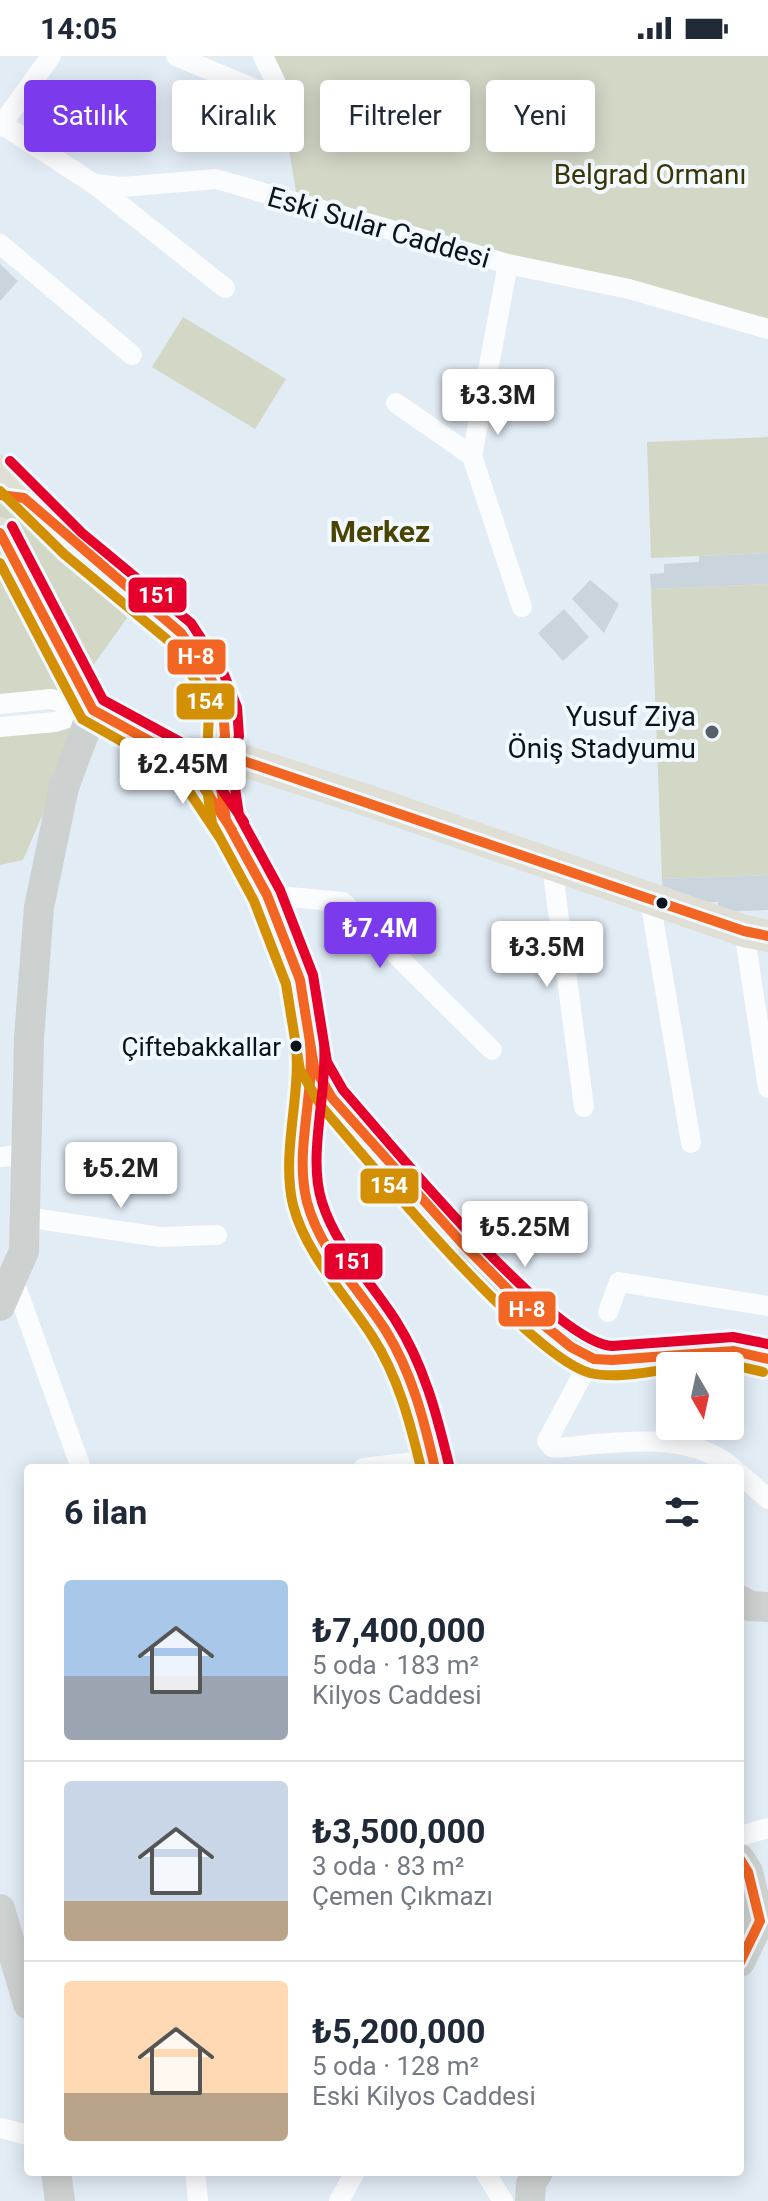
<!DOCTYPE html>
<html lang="tr">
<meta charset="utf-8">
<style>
body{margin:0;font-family:Roboto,sans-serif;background:#f2f2f3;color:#1f2937;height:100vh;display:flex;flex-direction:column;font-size:30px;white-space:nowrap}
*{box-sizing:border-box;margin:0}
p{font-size:26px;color:#747a83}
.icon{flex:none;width:44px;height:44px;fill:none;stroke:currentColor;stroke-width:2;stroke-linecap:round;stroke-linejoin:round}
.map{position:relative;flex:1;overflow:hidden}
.sheet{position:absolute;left:24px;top:1408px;width:720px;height:712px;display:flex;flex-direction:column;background:#fff;border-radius:8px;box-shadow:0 4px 20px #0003}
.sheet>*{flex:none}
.guide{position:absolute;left:24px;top:24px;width:720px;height:72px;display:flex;gap:16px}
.needle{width:52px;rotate:171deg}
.controls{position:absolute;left:656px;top:1296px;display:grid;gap:16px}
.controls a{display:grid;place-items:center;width:88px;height:88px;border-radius:8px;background:#fff;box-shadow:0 4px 20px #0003;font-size:40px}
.price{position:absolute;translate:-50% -68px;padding:0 18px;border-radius:8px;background:#fff;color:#222;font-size:26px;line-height:52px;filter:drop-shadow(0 2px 4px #0008)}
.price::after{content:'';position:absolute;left:50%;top:48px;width:24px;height:18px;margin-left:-12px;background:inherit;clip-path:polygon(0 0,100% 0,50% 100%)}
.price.active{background:#7c3aed;color:#fff}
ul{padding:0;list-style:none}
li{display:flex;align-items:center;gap:24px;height:200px;padding:0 40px}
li+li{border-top:2px solid #e0e1e3}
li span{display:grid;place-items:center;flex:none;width:224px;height:160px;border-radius:8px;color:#555}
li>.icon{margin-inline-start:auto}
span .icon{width:96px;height:96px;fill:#fffc;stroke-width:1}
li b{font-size:34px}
h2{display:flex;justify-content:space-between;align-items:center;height:96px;padding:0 40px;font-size:34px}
.chip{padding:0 28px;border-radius:8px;background:#fff;box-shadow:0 4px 20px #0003;font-size:28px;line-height:72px}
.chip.active{background:#7c3aed;color:#fff}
.status{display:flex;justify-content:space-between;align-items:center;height:56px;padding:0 40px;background:#fff;direction:ltr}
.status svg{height:22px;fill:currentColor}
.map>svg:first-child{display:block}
.green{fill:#d3d7c6}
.building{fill:#cad4dd}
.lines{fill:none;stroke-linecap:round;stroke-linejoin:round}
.street{stroke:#fbfcfe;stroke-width:20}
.secondary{stroke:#cdd1cf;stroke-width:30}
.primary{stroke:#dfdfd6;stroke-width:32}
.bus-1-casing{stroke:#f2f9fe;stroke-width:16}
.bus-2-casing{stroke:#f2f9fe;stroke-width:16}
.bus-3-casing{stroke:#f2f9fe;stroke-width:16}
.bus-1{stroke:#f26522;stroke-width:10}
.bus-2{stroke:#d39004;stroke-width:10}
.bus-3{stroke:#e4002b;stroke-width:10}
.poi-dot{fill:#556069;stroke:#f2f9fe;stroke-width:3}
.bus-dot{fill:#09141d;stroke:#f2f9fe;stroke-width:3}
.labels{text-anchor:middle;stroke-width:8;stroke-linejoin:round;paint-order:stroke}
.bus-label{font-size:26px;fill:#09141d;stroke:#f2f9fe;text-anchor:end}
.park-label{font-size:28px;fill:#393505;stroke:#f2f9fe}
.street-label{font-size:28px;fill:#09141d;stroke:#f2f9fe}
.poi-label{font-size:28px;fill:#09141d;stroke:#f2f9fe;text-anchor:end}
.neighbourhood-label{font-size:30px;font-weight:bold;fill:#494401;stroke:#f2f9fe}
.line-badge{stroke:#f2f9fe;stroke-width:3}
.badge-label{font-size:22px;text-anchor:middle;font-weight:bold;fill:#fff}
</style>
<div class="status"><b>14:05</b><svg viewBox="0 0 49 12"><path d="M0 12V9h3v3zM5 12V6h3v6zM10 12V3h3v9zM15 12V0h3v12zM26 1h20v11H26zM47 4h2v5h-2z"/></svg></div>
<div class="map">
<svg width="768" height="2145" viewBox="0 0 768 2145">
<rect width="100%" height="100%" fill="#e2ecf5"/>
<path class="green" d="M274,0H768V271L298,148Z
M183,261L286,323L255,373L152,311Z
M768,381V497L651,502L647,386Z
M0,430L127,562L82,625L0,485Z
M0,515L76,640L0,642Z
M768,528V819L662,823L651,533Z
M84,663L23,804L0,809V673Z"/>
<path class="building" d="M0,208L18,225L0,245Z
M768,497V528L651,533L650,518L664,517V508L699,506V500Z
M590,524L619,548L604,577L572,543Z
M564,553L589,581L563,605L538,577Z
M768,819V854L718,856V846L684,847L663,839L662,823Z"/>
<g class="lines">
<path class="street" d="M176,0L264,37L276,38L277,29L263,0
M0,67L94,128L122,131L216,123L508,208L629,233L768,273
M0,71L51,0
M94,128L225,232
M0,188L132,299
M508,208L472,400L522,551
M396,347L472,400
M0,648L51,643L93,654
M0,671L55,666L93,654
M552,810L584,1051
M267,839L343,846L492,994
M650,844L691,1087
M744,875L768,1032
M0,1101L27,1098
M25,1161L160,1181L217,1179
M13,1222L81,1412
M608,1256L619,1226L768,1250
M591,1303L547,1385L552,1391C567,1393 581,1389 596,1388C641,1384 696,1380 733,1412
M363,1412L433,1404
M740,1418L768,1443
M740,1780L768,1772
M0,2072L28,2079
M195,2116L198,2145
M485,2116L503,2145
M339,2145L355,2116"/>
<path class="secondary" d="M186,705C249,798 304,894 313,1008C317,1048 296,1110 308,1147C328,1209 366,1238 395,1291C415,1328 426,1372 435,1412
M314,1011L332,1042C374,1088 547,1294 594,1303C636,1310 737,1281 768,1303
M0,1250L24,1195L29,982L39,851L64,731L93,654
M740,1544L749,1550L768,1551
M740,1803L748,1816L760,1865L740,1906
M0,1853L28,1948
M56,2116L60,2145
M530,2145L531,2128L538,2116"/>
<path class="primary" d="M0,415C24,441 48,466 75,488C132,538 247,608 220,697
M0,477L93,654L186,705L200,707L220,697
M220,697L375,747L744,875L768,880"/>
<g class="bus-1-casing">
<path id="bus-1" d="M0,439L24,442L181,577L211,623L223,652L225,680L220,697V726L226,764L267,839L300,924L314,1011L332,1042L461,1186L539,1265L571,1291L594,1303L612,1304L734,1295L768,1303
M0,477L93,654L186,705L232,774
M220,697L744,875L768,880
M310,988C315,1039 294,1095 307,1146C320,1195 359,1233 386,1275C412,1317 424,1364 435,1412
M740,1803L748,1816L760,1865L740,1906"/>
</g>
<g class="bus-2-casing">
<path id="bus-2" d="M0,435L64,498L170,586L199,630L209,655L206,726L212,767L254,845L286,928L300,1014L321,1050C369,1106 528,1300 590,1317C615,1323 646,1316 670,1313
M0,507L82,663L176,716L220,782
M296,989C301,1042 281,1097 293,1149C306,1199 345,1238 372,1280C398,1320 410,1366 421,1412
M702,1310L733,1309L763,1316"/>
</g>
<g class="bus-3-casing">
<path id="bus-3" d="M10,405L82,477L191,567L223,616L237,651L239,680L234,699V725L239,759L280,834L313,919L327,1006L343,1034C389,1086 552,1286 612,1290L733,1281L768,1288
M12,470L103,644L195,694L244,766
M324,987C328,1036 307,1100 322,1146C336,1191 371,1226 396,1265C424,1309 437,1359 449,1409"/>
</g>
<use href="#bus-1" class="bus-1"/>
<use href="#bus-2" class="bus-2"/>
<use href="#bus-3" class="bus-3"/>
</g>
<circle class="poi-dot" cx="712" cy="676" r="8"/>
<g class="bus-dot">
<circle cx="662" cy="847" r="7"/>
<circle cx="296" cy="990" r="7"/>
</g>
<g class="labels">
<g class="bus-label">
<text x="281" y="1000">Çiftebakkallar</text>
</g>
<g class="park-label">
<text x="650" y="128">Belgrad Ormanı</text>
</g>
<g class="street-label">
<text transform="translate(379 171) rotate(16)" y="10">Eski Sular Caddesi</text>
</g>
<g class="poi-label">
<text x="696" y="670">Yusuf Ziya<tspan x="696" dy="32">Öniş Stadyumu</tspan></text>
</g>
<g class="neighbourhood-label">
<text x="380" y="486">Merkez</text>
</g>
</g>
<g class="line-badge">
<rect x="127" y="520" width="61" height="38" rx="8" fill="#e4002b"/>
<rect x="166" y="582" width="61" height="38" rx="8" fill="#f26522"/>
<rect x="175" y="626" width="61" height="39" rx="8" fill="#d39004"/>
<rect x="359" y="1111" width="61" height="38" rx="8" fill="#d39004"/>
<rect x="323" y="1186" width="61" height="39" rx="8" fill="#e4002b"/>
<rect x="497" y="1234" width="60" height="38" rx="8" fill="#f26522"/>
</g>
<g class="badge-label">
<text x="157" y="547">151</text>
<text x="196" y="608">H-8</text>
<text x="205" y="653">154</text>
<text x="389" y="1137">154</text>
<text x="353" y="1213">151</text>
<text x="527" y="1261">H-8</text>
</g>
</svg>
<div class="controls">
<a><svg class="needle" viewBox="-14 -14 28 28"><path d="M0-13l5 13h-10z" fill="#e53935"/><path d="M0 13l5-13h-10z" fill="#747a83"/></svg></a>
</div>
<b class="price" style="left:498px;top:381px">₺3.3M</b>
<b class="price" style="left:183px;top:750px">₺2.45M</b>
<b class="price active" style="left:380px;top:914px">₺7.4M</b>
<b class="price" style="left:547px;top:933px">₺3.5M</b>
<b class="price" style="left:121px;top:1154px">₺5.2M</b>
<b class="price" style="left:525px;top:1213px">₺5.25M</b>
<div class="guide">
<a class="chip active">Satılık</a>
<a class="chip">Kiralık</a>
<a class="chip">Filtreler</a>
<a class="chip">Yeni</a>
</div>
<section class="sheet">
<h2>6 ilan<svg class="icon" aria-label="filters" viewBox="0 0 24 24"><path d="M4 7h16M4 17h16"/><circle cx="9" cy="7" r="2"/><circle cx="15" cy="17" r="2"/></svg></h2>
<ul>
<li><span style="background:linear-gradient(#a9c7e8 60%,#9aa5b1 0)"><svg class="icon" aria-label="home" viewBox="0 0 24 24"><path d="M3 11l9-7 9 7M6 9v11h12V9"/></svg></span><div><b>₺7,400,000</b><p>5 oda · 183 m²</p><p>Kilyos Caddesi</p></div></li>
<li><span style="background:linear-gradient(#c9d6e8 75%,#b9a48a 0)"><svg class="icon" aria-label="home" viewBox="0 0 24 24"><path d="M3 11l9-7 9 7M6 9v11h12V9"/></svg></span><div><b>₺3,500,000</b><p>3 oda · 83 m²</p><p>Çemen Çıkmazı</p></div></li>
<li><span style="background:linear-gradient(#ffd9b3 70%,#b9a48a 0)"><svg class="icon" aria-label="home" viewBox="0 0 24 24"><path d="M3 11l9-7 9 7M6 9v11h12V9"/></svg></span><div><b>₺5,200,000</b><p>5 oda · 128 m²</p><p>Eski Kilyos Caddesi</p></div></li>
</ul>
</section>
</div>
